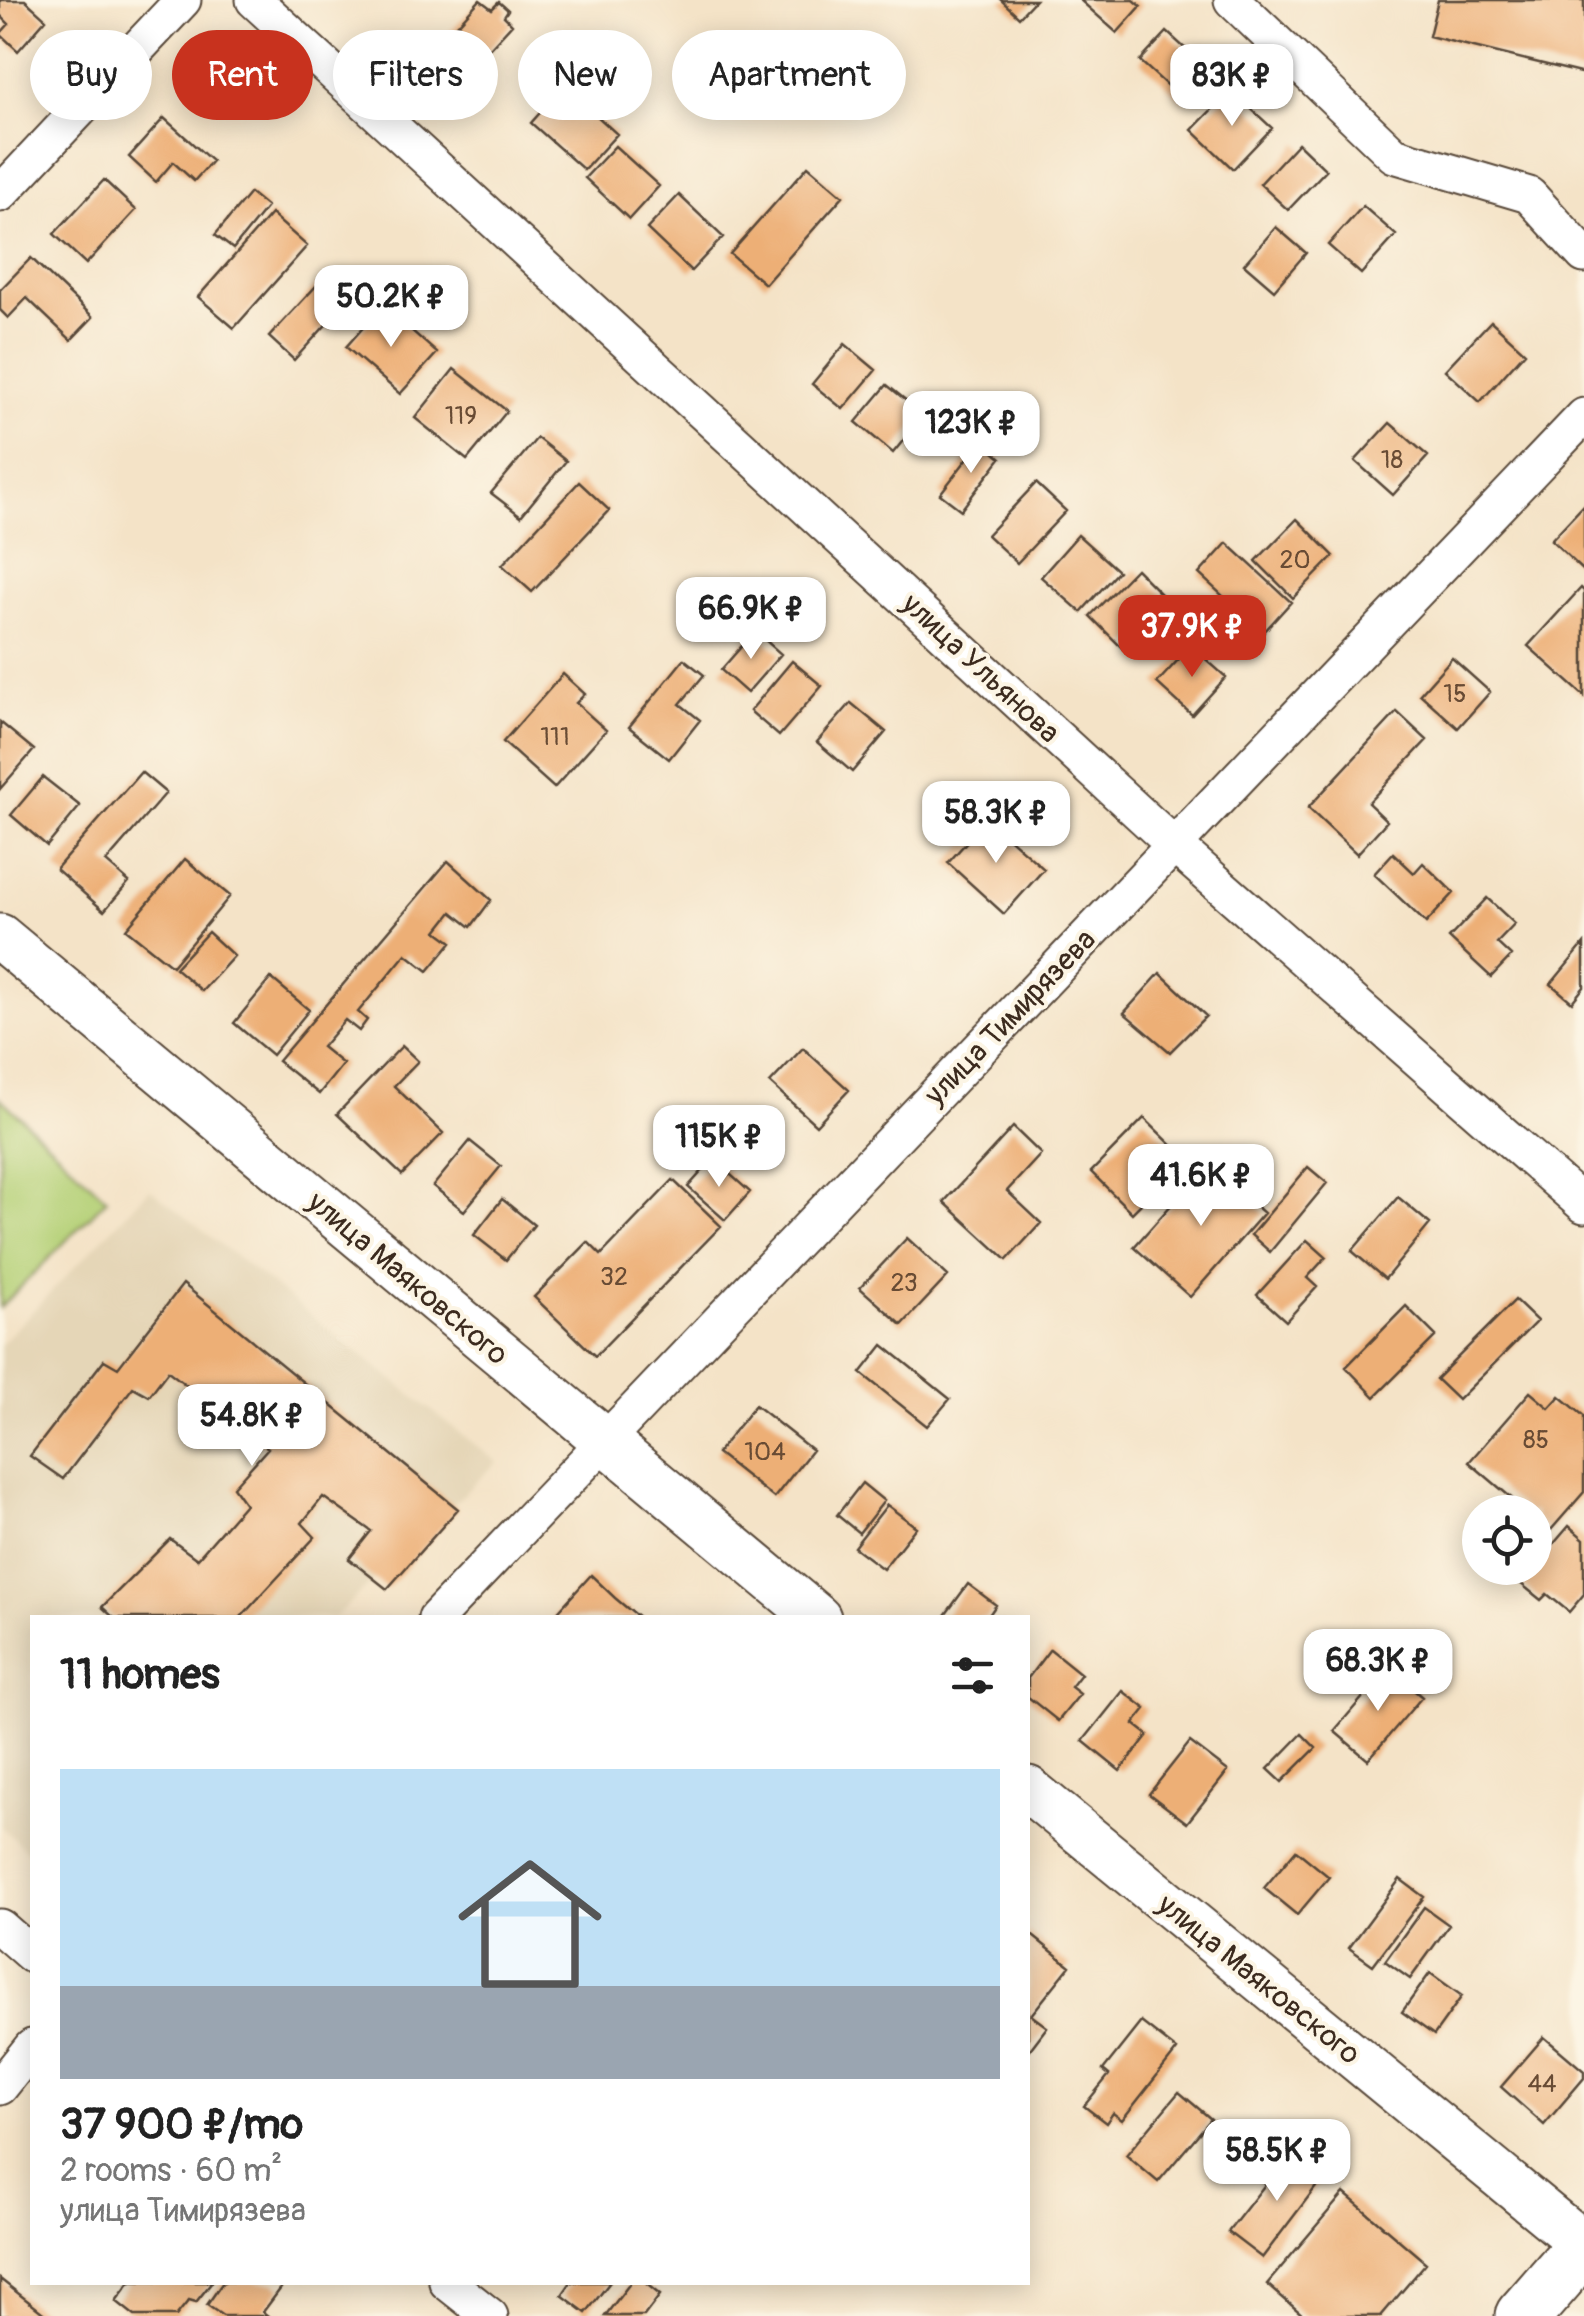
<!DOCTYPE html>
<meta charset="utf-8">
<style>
body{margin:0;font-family:Pangolin,sans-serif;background:#f6f6f6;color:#222;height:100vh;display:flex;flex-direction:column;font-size:38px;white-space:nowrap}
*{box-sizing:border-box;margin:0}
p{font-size:32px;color:#767676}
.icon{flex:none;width:55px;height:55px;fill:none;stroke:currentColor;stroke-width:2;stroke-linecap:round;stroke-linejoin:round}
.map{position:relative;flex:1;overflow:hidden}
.side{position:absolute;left:30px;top:1615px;width:1000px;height:670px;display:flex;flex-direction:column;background:#fff;border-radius:0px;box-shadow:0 5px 25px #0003}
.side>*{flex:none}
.banner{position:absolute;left:30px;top:30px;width:1000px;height:90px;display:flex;gap:20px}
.buttons{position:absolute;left:1462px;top:1495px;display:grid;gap:20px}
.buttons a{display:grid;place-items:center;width:90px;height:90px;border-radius:50%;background:#fff;box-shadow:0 5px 25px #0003;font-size:50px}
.price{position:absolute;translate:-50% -85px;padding:0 22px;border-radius:20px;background:#fff;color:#222;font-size:32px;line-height:65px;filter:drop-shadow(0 2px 5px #0008)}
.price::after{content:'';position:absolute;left:50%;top:60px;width:30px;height:22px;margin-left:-15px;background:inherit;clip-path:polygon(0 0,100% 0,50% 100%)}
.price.active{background:#c8321e;color:#fff}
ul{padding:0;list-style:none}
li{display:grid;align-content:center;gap:20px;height:530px;padding:0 30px}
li+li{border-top:2px solid #e0e0e0}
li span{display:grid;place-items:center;height:310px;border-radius:0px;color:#555}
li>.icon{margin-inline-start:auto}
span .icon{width:180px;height:180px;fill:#fffc;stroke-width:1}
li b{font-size:42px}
h2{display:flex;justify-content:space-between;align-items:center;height:120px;padding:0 30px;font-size:42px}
.tag{padding:0 35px;border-radius:45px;background:#fff;box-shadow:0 5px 25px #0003;font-size:35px;line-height:90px}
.tag.active{background:#c8321e;color:#fff}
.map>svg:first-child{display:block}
.built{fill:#e5d6b7}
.green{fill:#b4d076;stroke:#787d4a;stroke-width:2.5}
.building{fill:#edaf76}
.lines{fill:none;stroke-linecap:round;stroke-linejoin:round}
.minor-casing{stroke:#574637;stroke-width:39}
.tertiary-casing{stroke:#574637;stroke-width:49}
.primary-casing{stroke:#574637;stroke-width:59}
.minor{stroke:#fff;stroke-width:35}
.tertiary{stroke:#fff;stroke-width:45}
.primary{stroke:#fff;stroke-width:55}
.labels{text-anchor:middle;stroke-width:8;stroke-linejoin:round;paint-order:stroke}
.number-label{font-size:25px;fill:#684b34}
.street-label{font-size:30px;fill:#3b2a1e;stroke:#fcf5e5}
</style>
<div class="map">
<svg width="1584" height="2316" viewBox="0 0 1584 2316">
<rect width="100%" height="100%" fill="#fcf5e5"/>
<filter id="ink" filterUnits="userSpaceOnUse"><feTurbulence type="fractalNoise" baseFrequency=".01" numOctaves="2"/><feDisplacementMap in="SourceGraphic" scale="20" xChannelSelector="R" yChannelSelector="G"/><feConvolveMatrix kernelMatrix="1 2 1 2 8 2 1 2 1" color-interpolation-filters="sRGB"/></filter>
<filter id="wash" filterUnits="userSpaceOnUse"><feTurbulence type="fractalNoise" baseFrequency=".0048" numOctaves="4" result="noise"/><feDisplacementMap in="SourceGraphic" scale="40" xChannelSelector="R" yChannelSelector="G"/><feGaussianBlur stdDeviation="2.25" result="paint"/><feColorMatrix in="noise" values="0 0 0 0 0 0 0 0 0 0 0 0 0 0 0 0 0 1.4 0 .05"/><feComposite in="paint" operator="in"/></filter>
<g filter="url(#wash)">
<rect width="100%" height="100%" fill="#f4e3c7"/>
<path class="built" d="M150,1189L497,1462L335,1617L32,1618V1856L0,1826V1345Z"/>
<path class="green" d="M0,1098L107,1199L0,1308Z"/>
<g id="blocks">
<path class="building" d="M0,0H25L46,19L18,51L0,34L9,24L0,15Z
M480,0L492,9L499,2L508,10L504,16L512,24L466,74L436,48Z
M1001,0H1035L1019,17Z
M1080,0H1134L1141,6L1117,33Z
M1438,0H1584V74L1429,36Z
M1167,32L1211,72L1184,101L1140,61Z
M564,86L617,134L584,170L531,123Z
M1231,90L1272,128L1233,169L1192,130Z
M164,118L212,161L194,181L173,162L156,182L129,157Z
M1298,143L1326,170L1288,210L1260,184Z
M615,146L659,186L629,219L585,178Z
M808,166L843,196L765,284L730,254Z
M104,180L136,210L86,264L54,234Z
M250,193L267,207L233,249L215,235Z
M679,195L723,237L691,271L647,229Z
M1363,206L1396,235L1361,274L1328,245Z
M271,214L307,246L234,328L198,297Z
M1276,227L1306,253L1274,290L1244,264Z
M31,258L93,317L71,340L27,298L8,318L0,310V290Z
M317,285L342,307L294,360L269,337Z
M383,305L437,353L400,394L346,347Z
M1491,321L1525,352L1480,402L1445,370Z
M845,344L876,370L843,409L812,384Z
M454,369L507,411L467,460L415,418Z
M887,385L924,415L893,453L856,422Z
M1390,423L1428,456L1393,495L1355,461Z
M537,438L566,461L521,516L491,493Z
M981,441L1001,458L961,510L940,494Z
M579,482L609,510L532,592L502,565Z
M1036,483L1066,511L1017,563L987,535Z
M1584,505V571L1551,540Z
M1297,519L1334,556L1293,598L1256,561Z
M1078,535L1118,571L1081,612L1041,577Z
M1227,543L1291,602L1263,633L1199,574Z
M1136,569L1170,603L1123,649L1090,616Z
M1581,588L1584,591V696L1528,646Z
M755,631L781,654L747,693L721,670Z
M1191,646L1226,677L1192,715L1157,683Z
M1452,658L1490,692L1458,728L1420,694Z
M684,659L704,675L680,704L700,720L669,759L629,727Z
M792,661L822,686L779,736L750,711Z
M563,674L585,694L576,703L606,730L554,788L503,742Z
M851,703L886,732L852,772L817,742Z
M1397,712L1427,740L1368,803L1387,821L1357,854L1308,808Z
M0,722L34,750L0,789Z
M141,772L166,793L106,862L129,882L104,911L56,869Z
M43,777L80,806L47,846L11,815Z
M987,819L1044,869L1004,914L948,863Z
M1393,853L1414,873L1423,863L1454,893L1426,923L1374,874Z
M185,859L230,896L172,966L126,929Z
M448,861L491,900L471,927L452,912L437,931L452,942L428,971L406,954L358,1012L367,1020L359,1031L345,1020L322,1047L343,1064L319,1094L278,1061Z
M1487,898L1515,924L1497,943L1511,956L1491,977L1449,938Z
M208,932L234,956L202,991L175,968Z
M1584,944V987L1572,1002L1551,984Z
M1160,973L1206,1016L1170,1052L1124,1013Z
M271,978L309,1010L272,1055L234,1023Z
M402,1046L418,1061L394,1086L443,1133L402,1175L337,1114Z
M803,1048L849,1090L816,1125L770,1083Z
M1144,1118L1186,1159L1132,1213L1091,1172Z
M1013,1127L1041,1154L1007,1191L1041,1223L1007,1260L944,1202Z
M470,1141L501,1166L464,1211L433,1186Z
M713,1159L750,1192L725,1220L688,1187Z
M1205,1167L1222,1181L1229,1172L1238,1171L1252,1185L1253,1195L1249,1200L1264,1213L1190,1297L1134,1247Z
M1308,1167L1327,1183L1270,1252L1251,1235Z
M673,1180L721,1226L595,1356L534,1297L588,1242L601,1255Z
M1398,1197L1430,1224L1385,1279L1352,1251Z
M502,1199L534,1225L506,1260L474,1235Z
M907,1238L948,1276L902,1325L860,1288Z
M1307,1240L1326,1257L1307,1278L1317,1287L1286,1321L1257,1295Z
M183,1284L458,1509L387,1589L349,1559L371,1531L323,1497L302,1523L315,1537L240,1618H114L102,1607L170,1539L197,1559L245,1504L233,1487L268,1448L168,1371L149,1396L133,1387L63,1479L30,1456L104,1360L118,1368Z
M1515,1300L1537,1321L1458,1400L1436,1379Z
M1406,1306L1436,1336L1375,1397L1346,1367Z
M883,1345L950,1399L927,1426L861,1373Z
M1530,1392L1549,1408L1560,1396L1584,1416V1492L1550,1531L1535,1518V1512H1528L1469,1462Z
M755,1405L812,1450L774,1498L717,1453Z
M862,1483L884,1501L859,1533L837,1515Z
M887,1505L916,1527L883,1569L854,1547Z
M1569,1526L1584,1539V1594L1569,1612L1547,1594L1541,1600L1520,1583Z
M591,1575L615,1598L639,1618H552Z
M968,1584L996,1605L987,1618H943Z
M1050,1649L1081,1674L1071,1687L1080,1694L1058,1721L1028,1697V1678Z
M1388,1668L1422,1697L1368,1760L1334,1731Z
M1123,1691L1146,1709L1134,1724L1148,1735L1120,1771L1083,1741Z
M1302,1734L1316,1748L1282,1782L1268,1769Z
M1190,1742L1228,1771L1187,1823L1149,1794Z
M1296,1850L1329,1877L1297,1915L1264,1888Z
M1400,1879L1424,1897L1373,1965L1349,1948Z
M1424,1907L1449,1925L1410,1979L1385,1961Z
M1028,1932L1070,1966L1031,2015L1047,2027L1028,2052Z
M1430,1973L1462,1996L1434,2035L1402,2012Z
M1141,2022L1177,2050L1122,2120L1113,2113L1106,2123L1084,2106L1109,2075L1103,2070Z
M1544,2037L1584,2071V2078L1544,2125L1501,2087Z
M1179,2092L1211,2119L1158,2182L1126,2155Z
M1292,2150L1325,2175L1262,2258L1228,2232Z
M1344,2193L1426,2263L1381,2316H1304L1267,2284Z
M0,2279L47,2316H0Z
M130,2282H212L196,2302L189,2300L176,2316H135L116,2301Z
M223,2282H273L281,2288L263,2312L268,2316H223L207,2305Z
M571,2282H610L586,2313L562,2295Z
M631,2282H644L660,2295L644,2316H605Z"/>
</g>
</g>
<g filter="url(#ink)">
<use href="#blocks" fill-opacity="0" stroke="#574637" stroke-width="2.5"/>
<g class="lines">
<g class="minor-casing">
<path id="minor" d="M254,0L1174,845L1584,1205
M1232,0L1394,155L1529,195L1584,255
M0,194L183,0
M436,1618L1584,416
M0,1927L32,1955
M0,2087L32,2047
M447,2282L490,2316"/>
</g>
<g class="tertiary-casing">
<path id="tertiary" d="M0,937L818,1618
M1028,1789L1584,2245"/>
</g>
<g class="primary-casing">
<path id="primary" d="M1523,2316L1584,2246"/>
</g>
<use href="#minor" class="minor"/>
<use href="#tertiary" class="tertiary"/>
<use href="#primary" class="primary"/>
</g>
</g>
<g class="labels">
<g class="number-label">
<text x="461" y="424">119</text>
<text x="1392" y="468">18</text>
<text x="1295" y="568">20</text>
<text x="1455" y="702">15</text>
<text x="555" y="745">111</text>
<text x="614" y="1285">32</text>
<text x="904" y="1291">23</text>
<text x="1536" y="1448">85</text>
<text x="765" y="1460">104</text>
<text x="1542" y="2092">44</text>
</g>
<g class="street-label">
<text transform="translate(981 668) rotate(43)" y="10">улица Ульянова</text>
<text transform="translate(1010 1017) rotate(-46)" y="10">улица Тимирязева</text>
<text transform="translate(408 1278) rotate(40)" y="10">улица Маяковского</text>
<text transform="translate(1259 1979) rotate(39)" y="10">улица Маяковского</text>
</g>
</g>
</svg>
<div class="buttons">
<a><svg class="icon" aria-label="locate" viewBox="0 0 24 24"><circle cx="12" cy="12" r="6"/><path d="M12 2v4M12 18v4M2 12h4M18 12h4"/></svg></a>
</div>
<b class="price" style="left:1232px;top:129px">83K ₽</b>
<b class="price" style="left:391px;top:350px">50.2K ₽</b>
<b class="price" style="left:971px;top:476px">123K ₽</b>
<b class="price" style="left:751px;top:662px">66.9K ₽</b>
<b class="price active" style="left:1192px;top:680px">37.9K ₽</b>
<b class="price" style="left:996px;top:866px">58.3K ₽</b>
<b class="price" style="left:719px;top:1190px">115K ₽</b>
<b class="price" style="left:1201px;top:1229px">41.6K ₽</b>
<b class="price" style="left:252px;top:1469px">54.8K ₽</b>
<b class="price" style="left:1378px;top:1714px">68.3K ₽</b>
<b class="price" style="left:1277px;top:2204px">58.5K ₽</b>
<div class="banner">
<a class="tag">Buy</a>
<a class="tag active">Rent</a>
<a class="tag">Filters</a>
<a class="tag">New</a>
<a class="tag">Apartment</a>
</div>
<section class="side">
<h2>11 homes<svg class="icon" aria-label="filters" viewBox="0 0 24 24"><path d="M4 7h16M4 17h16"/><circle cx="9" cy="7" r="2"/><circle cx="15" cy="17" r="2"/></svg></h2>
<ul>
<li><span style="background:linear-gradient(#bfe0f5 70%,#9aa5b1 0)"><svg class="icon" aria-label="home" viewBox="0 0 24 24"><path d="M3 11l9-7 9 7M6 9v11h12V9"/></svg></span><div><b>37 900 ₽/mo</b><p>2 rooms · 60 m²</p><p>улица Тимирязева</p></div></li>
</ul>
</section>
</div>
